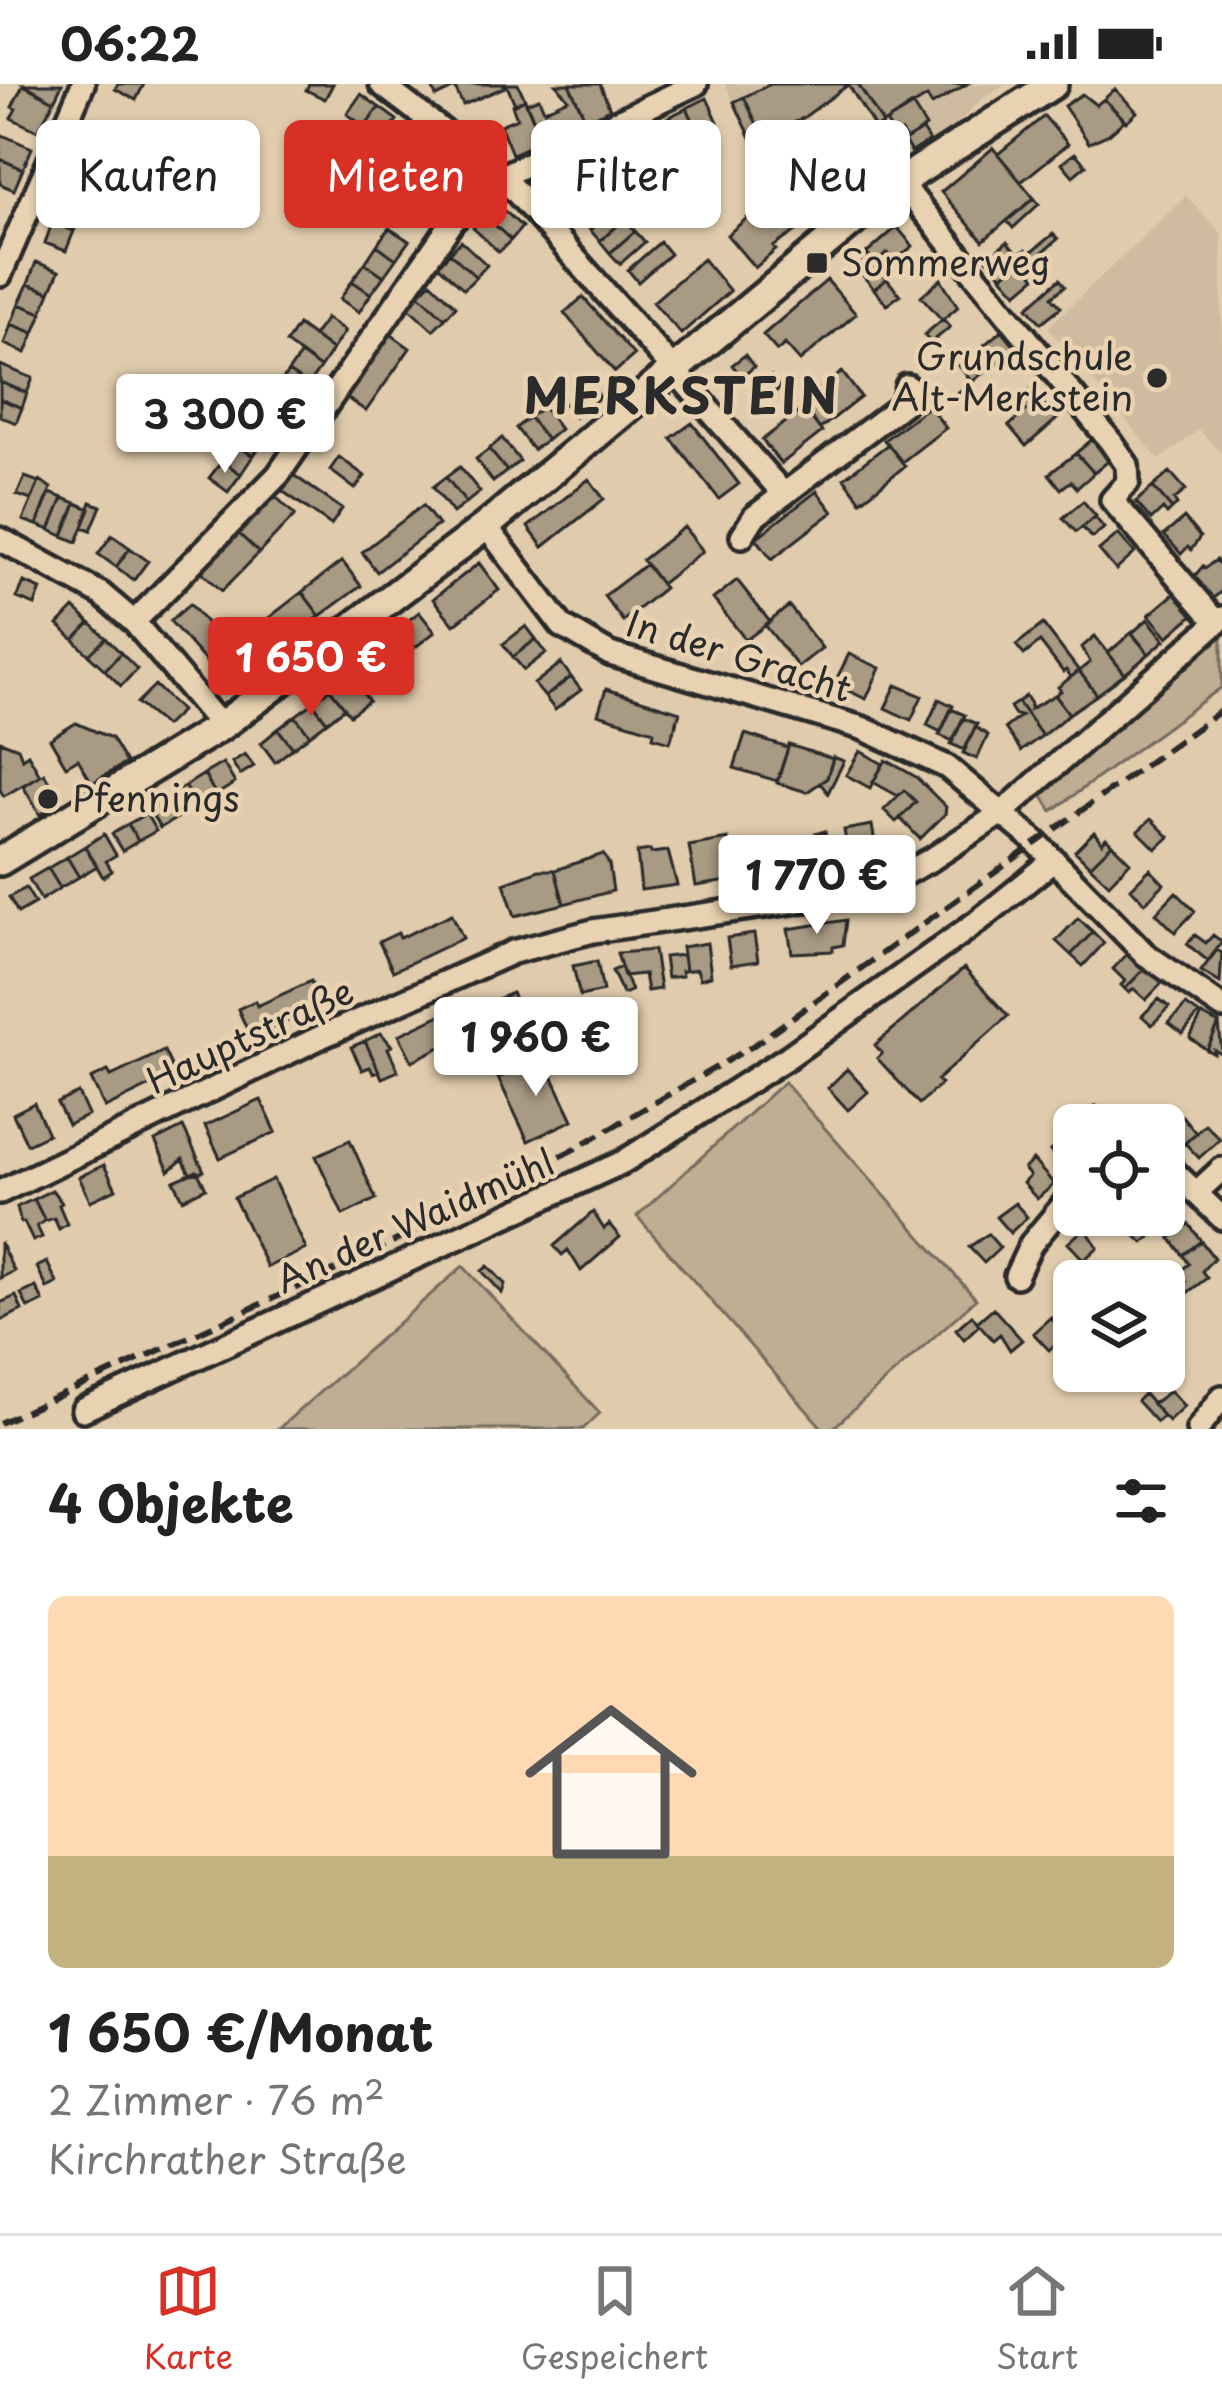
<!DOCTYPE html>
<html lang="de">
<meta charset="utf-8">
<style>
body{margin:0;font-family:"Playpen Sans",sans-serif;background:#f6f6f6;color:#222;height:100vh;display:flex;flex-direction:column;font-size:45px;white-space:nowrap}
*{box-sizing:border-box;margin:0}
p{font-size:39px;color:#767676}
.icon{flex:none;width:66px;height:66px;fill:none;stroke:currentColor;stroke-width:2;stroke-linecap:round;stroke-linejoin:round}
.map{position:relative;height:1345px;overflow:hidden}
.details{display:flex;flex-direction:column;background:#fff;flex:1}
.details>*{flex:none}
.top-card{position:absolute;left:36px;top:36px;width:1152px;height:108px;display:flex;gap:24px}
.tools{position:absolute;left:1053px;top:1020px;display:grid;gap:24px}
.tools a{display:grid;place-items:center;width:132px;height:132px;border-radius:18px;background:#fff;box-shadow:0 3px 9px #0004;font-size:60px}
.price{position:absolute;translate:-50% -102px;padding:0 27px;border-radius:12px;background:#fff;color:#222;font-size:39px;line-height:78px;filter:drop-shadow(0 3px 6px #0008)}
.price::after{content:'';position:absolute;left:50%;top:72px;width:36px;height:27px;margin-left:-18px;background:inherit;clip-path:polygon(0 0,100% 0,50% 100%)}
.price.selected{background:#d93025;color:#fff}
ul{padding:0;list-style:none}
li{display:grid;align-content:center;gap:24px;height:636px;padding:0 48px}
li span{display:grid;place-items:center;height:372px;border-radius:18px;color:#555}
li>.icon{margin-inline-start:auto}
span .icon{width:216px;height:216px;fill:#fffc;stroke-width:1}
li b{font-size:51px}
h2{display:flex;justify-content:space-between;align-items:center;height:144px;padding:0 48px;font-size:51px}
.pill{padding:0 42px;border-radius:18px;background:#fff;box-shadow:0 3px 9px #0004;font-size:42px;line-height:108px}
.pill.selected{background:#d93025;color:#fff}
.status{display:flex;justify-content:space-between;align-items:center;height:84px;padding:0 60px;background:#fff;direction:ltr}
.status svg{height:33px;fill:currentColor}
.tabs{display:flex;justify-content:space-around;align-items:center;height:168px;border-top:3px solid #e0e0e0;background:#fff;font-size:33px;color:#767676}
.tabs a{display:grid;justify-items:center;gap:6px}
.tabs .selected{color:#d93025}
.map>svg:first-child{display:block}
.built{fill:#cfbca0}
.green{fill:#bfae94;stroke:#756c60;stroke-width:3}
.building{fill:#a89a83;stroke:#2b2b2b;stroke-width:3}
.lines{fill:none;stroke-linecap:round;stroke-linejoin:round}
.minor-casing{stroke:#2b2b2b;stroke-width:30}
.major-casing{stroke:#2b2b2b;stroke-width:36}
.minor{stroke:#e8d2b1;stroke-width:21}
.major{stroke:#e8d2b1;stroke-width:27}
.rail{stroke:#2b2b2b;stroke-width:6;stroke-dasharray:18 9;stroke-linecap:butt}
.poi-dot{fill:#2b2b2b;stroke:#e8d2b1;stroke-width:4.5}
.labels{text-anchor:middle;stroke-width:9;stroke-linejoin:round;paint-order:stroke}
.poi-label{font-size:36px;fill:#2b2b2b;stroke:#e8d2b1;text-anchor:start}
.street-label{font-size:36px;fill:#2b2b2b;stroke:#e8d2b1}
.district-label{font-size:48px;font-weight:bold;letter-spacing:3px;fill:#2b2b2b;stroke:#e8d2b1}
</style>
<div class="status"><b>06:22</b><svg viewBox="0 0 49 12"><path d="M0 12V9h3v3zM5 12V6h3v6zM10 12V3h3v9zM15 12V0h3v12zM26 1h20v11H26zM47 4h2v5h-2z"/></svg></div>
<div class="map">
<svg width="1222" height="1345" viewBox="0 0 1222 1345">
<rect width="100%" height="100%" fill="#e0cbac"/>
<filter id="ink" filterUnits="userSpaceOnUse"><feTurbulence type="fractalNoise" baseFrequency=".00833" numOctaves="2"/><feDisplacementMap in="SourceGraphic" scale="24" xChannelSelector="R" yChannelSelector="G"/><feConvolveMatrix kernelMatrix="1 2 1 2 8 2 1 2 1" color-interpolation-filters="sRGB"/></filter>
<g filter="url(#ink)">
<path class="built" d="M725,0H1006L981,16L956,41L896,80L847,3L759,72Z
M1186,112L1222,150V370L1199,346L1159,376L1048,243Z"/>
<path class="green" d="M1222,548V603L1052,727L1041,709Z
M784,998L976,1215L832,1345H823L637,1132Z
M463,1182L600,1329L583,1345H278Z"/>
<path class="building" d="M24,0H62L54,17Z
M118,0H144L136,16L115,5Z
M309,0H333L325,15L306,6Z
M431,0H518L525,15L515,20L507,2L463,21L455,4L436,13Z
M556,0H569L586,36L542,56L526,19L539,14L544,26L568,15Z
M569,0H600L610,25L586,36Z
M771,0H848V1L803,34L763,53L744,13Z
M858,0H967L932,21L927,13L883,40Z
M858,0L883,40L875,44L848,0Z
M23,1L54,17L38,47L11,34L16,25L12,23Z
M1115,5L1137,28L1126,38L1104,15Z
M361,10L379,23L365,43L347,30Z
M1082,10L1096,21L1104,15L1125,36L1109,50L1089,59L1064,22Z
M744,13L763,53L753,58L734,18Z
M707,14L718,38L698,47L687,24Z
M525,15L542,56L512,70L500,41L517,34L512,21Z
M912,21L926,43L906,56L901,48L895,52L886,38L883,40Z
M379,23L397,36L383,56L375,50L368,60L358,52Z
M687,24L698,47L678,57L667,34Z
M1044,32L1068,60L1021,98L998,70Z
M96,36L123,49L104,89L97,93L74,83Z
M708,43L715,57L720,47L725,65L710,73L698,47Z
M673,46L681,62L666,69L658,53Z
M922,46L929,57L911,68L904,57Z
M394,49L408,59L396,75L382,66Z
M846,49L875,83L854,101L851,97L842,104L845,108L825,126L796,93Z
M0,50L32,64L23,85L0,75Z
M123,50L135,60L119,95L105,87Z
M993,64L1034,114L983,157L941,108Z
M438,66L463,83L446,111L420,92L424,94L428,88L425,85Z
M1075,69L1086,81L1073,92L1062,79Z
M0,75L23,85L14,106L0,100Z
M574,77L585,89L560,111L549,99Z
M74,83L97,93L105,89L110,98L102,102L95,98L89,112L66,102Z
M585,89L595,101L570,123L560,111Z
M420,92L443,109L430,126L407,110Z
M595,101L605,112L580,134L570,123Z
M777,109L805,141L773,163L776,166L755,184L727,151Z
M400,111L416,122L409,132L393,120Z
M605,112L615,124L590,146L580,134Z
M1034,114L1039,120L1013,144L1007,137Z
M61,117L83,126L74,147L52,139Z
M496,119L522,143L511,156L485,132Z
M615,124L625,135L600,157L590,146Z
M485,132L511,156L499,168L473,144Z
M625,135L635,147L610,169L600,157Z
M52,139L74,147L66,167L45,159Z
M897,143L913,162L895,177L888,169L874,180L866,170Z
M389,144L409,157L396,175L377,161Z
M635,147L645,158L620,180L610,169Z
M1053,150L1058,155L1034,176L1029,170Z
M461,157L487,181L476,193L450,169Z
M660,158L670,170L638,198L628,186Z
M1007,158L1018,171L1025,166L1029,170L1002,192L987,175Z
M377,161L396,175L384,192L365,179Z
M450,169L476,193L464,205L438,181Z
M866,169L887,195L874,205L853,180Z
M1029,170L1032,175L1026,180L1036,193L1017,209L1002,192Z
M703,175L730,207L681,250L653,218Z
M36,178L59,187L50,208L28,200Z
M365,179L384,192L371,210L352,197Z
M887,195L900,211L887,221L874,205Z
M941,195L958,223L942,236L921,212Z
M1060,195L1065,202L1052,213L1061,223L1041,239L1028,223Z
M827,196L856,230L800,277L785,260L777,267L763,251Z
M352,197L371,210L359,228L340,215Z
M431,198L456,222L445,234L419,210Z
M28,200L50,208L42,229L19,220Z
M419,210L445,234L433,246L407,222Z
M583,213L634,271L615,288L564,229Z
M19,220L42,229L34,249L11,240Z
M326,234L345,247L332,266L313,252Z
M943,235L950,243L931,259L924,251Z
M11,240L34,249L26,269L4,260Z
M298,241L332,266L320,284L286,259Z
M1002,246L1016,263L1008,270L1011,274L1001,282L997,277L972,298L959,282Z
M389,249L410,264L366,327L345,313Z
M301,270L320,284L308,301L288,288Z
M745,271L754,283L742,293L732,281Z
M0,281L33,294L27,309L0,298Z
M288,288L308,301L295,319L276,306Z
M842,288L861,313L820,345L800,320Z
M771,292L780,304L761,320L751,308Z
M0,298L27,309L22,324L0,315Z
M590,300L600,313L575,333L565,320Z
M968,300L980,314L967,325L955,311Z
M1031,305L1057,335L1026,362L1009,342L1026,327L1015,315Z
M0,315L22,324L16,339L0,332Z
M929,322L946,344L902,378L884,356Z
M260,323L279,336L266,355L247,341Z
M543,323L560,345L547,356L529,333Z
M804,324L822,348L781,380L762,356Z
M529,333L547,356L533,366L516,344Z
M692,339L739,400L719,415L671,354Z
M247,341L266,355L253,372L234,359Z
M502,354L520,377L507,387L489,365Z
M1094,354L1111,375L1094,389L1076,369Z
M234,359L253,372L241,390L222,377Z
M888,360L905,382L861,417L844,394Z
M489,365L507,387L493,398L476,375Z
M1076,369L1094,389L1077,404L1071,397L1061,405L1049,390Z
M339,373L365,392L355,405L330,386Z
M222,377L241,390L228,408L209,394Z
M460,383L480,408L466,419L446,393Z
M289,388L342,425L331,441L278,404Z
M1170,388L1186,406L1174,416L1177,421L1172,425L1153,403Z
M25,393L39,398L31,416L17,411Z
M446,393L466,419L453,429L433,403Z
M589,395L604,415L543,463L528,443Z
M40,396L51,404L37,441L23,436Z
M1153,403L1172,425L1167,430L1163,425L1151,436L1136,418Z
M817,407L833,428L772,475L756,454Z
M50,409L63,414L50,446L37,441Z
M273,410L295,431L259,469L237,448Z
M63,414L76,419L63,452L50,446Z
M1083,417L1096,432L1076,448L1063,434Z
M91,418L101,422L91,446L83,443Z
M76,419L90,425L77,458L63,452Z
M423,421L438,441L377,488L362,468Z
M1095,433L1104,444L1092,454L1082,443Z
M1184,434L1200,453L1191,466L1188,463L1181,470L1164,451Z
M684,443L703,467L661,500L642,476Z
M237,448L259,469L222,507L200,486Z
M1118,450L1135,469L1116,486L1099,466Z
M112,451L130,464L116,483L98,470Z
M130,464L148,477L134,496L116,483Z
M1216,476L1222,483V507L1211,516L1192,495L1203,482L1205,484Z
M342,477L361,502L320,532L302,508Z
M479,479L499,506L454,541L433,515Z
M646,480L664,504L623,537L604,512Z
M737,496L770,538L746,556L713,515Z
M24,498L41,505L35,521L17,514Z
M302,508L320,532L280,564L262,539Z
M1175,509L1193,531L1168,553L1149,531Z
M190,520L241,579L222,596L170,537Z
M789,522L822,564L798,583L765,541Z
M74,524L90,539L74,556L58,541Z
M419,528L435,548L374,595L359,575Z
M1148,535L1165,556L1149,570L1132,549Z
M90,539L106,554L89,571L74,556Z
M1043,540L1079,587L1071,593L1066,586L1063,588L1040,558L1024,571L1016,561Z
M526,542L536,555L513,573L503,560Z
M1131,549L1149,570L1125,590L1108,569Z
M1095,552L1125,590L1097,611L1079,587L1090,578L1082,563Z
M106,554L121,569L105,586L89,571Z
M536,555L546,569L524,586L513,573Z
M121,569L137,585L121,602L105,586Z
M849,570L880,584L866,615L834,600Z
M561,579L571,593L545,613L534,600Z
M1079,587L1097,611L1069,630L1055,611L1061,607L1058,603Z
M349,591L369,617L350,631L330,605Z
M571,593L581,606L555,626L545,613Z
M155,601L181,627L165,642L137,619Z
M896,601L922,612L911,636L885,624Z
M330,605L345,624L327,638L313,619Z
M606,605L680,628L670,658L653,653L654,647L598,630Z
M1055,611L1069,630L1042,652L1018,618L1026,612L1031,620L1030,625Z
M939,615L953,622L941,648L927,641Z
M1018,618L1042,652L1021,667L1005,644L1021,632L1015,631L1010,623Z
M313,619L327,638L310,651L295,632Z
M951,625L965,631L953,657L939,651Z
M295,632L310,651L293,664L278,645Z
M963,634L977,640L965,666L951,660Z
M76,639L111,654L126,679L92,699L78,675L66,682L50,655Z
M975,643L988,651L977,675L963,669Z
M278,645L293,664L275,678L261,659Z
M745,650L788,664L777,697L734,684Z
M0,657L18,664L22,674L28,670L40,691L4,712L0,706Z
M789,661L833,675L827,694L807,708L777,699Z
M860,667L883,680L870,704L846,691Z
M245,670L254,682L240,691L232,678Z
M833,673L844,677L828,709L820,699L827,694Z
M886,676L916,693L946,723L945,730L920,755L900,734L916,718L904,706L898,712L873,698Z
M223,679L235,699L216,711L204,690Z
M44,689L61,718L40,731L23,702Z
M204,690L216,711L198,722L185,702Z
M185,702L198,722L179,733L167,713Z
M904,706L916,718L896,738L884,726Z
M167,713L179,733L160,744L148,724Z
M146,730L156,747L138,757L128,740Z
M1151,735L1169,753L1156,765L1138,747Z
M128,740L138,757L122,767L112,750Z
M872,741L877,772L849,776L844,746Z
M825,747L830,779L794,785L789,758Z
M1094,748L1102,759L1106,754L1112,760L1090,782L1075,767Z
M104,750L116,771L106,777L112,787L103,793L85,762Z
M728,755L730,765L775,758L780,789L729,801L728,797L696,802L689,762Z
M1112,760L1130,778L1109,800L1090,782Z
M85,762L97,782L79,793L67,773Z
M650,766L651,769L668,767L677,801L641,806L637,768Z
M603,770L609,780L613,807L564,820L555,786Z
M67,773L79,793L60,804L48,784Z
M48,784L60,804L41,816L29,795Z
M1150,785L1164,800L1145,819L1131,804Z
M539,786H555L564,820L515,832L504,799Z
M26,804L35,819L18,829L9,813Z
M1176,808L1195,827L1175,848L1156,829Z
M452,830L463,854L393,887L379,858L398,849L400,854Z
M1078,834L1093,848L1071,871L1056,857Z
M846,836L843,861L833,863V867L792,869L788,845Z
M1093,848L1104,859L1083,882L1071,871Z
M754,850L758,877L731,881L727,854Z
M1195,851L1206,859L1213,851L1222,858L1208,877L1187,860Z
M707,859L711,892L700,895L697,885L685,887L682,863Z
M654,866L660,905L647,907L644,890L624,892L617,869Z
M1217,866L1222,869L1220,899L1201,887Z
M1129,868L1146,883L1125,905L1121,901L1125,897L1113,885Z
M683,871L685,887H681L682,892L667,894L664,873Z
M597,877L603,907L580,912L573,882Z
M621,883L631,907L623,910L612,887Z
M1146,883L1162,899L1146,916L1134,905L1129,909L1125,905Z
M964,884L1008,932L937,996L941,1000L919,1020L877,974L882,969L875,961Z
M311,897L322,921L251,954L238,925L255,917L257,922Z
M512,909L526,937L493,956L477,923Z
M1159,915L1169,923L1152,941L1142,932Z
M1186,921L1199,930L1183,950L1169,939Z
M455,924L467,950L412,977L399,951Z
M1202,931L1219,940L1207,966L1190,954Z
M1219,940L1222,970L1214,966V970L1207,966Z
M381,949L392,962L388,964L398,987L382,994L365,957Z
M365,957L379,987L373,989L370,983L362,986L351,963Z
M164,967L175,990L105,1024L91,995L108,987L111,992Z
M543,973L573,1036L528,1057L498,994Z
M847,985L868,1008L848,1026L828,1004Z
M78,1009L88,1031L68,1041L57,1019Z
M261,1016L276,1048L220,1074L205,1042Z
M34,1019L48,1050L27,1060L13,1030Z
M1096,1022L1109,1037L1104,1041H1081L1076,1035Z
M1182,1032L1196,1049L1182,1062L1167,1044Z
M1205,1040L1220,1055L1199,1074L1185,1059Z
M183,1043L204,1087L199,1089L190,1090L183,1075L169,1087L155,1057Z
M1068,1055L1074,1062V1075L1065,1084L1050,1067Z
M350,1056L376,1115L343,1131L316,1072Z
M1033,1076L1054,1100L1037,1115L1023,1099L1030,1092L1024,1085Z
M104,1081L116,1105L90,1117L79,1093Z
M197,1087L206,1104L183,1115L174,1097Z
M273,1095L306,1165L267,1183L234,1114Z
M52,1106L62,1119L59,1121L67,1140L59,1145L54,1134L45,1137L34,1115Z
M34,1115L45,1137L37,1142L42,1153L33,1157L24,1138L21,1139L17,1123Z
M1015,1119L1027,1133L1010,1149L996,1133Z
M593,1128L604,1145L609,1140L620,1153L581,1187L568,1166L562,1171L554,1162Z
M1125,1131H1139L1155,1149L1143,1159L1125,1141L1129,1138L1125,1133L1120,1134Z
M1189,1140L1201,1157L1183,1171L1170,1154Z
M1085,1144L1098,1163L1084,1176L1068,1159Z
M988,1150L1000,1164L984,1179L969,1163Z
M1201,1157L1214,1174L1202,1187L1207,1194L1187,1209L1181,1202L1186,1198L1179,1188L1189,1180L1183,1171Z
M0,1158L14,1187L0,1194Z
M47,1178L57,1199L47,1204L37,1183Z
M488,1182L505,1200L502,1209L482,1187Z
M1073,1193L1076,1197L1070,1225L1056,1209Z
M36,1203L43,1217L28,1224L21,1210Z
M16,1212L22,1226L0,1237V1219Z
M993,1224L1022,1256L1010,1266L1000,1250L993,1256L977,1238Z
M972,1231L979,1241L964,1255L956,1245Z
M1051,1233L1064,1252L1049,1266L1033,1249Z
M1170,1307L1184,1322L1168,1337L1152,1320Z
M1144,1310L1163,1332L1156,1338L1137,1317Z"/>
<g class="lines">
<g class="minor-casing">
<path id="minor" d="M381,0L502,92L783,409
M900,98L1111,358L1127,381L1128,398L1112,416L1217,539
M0,191L83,0
M486,442L562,542L610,570L862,644L947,683L1037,759L1145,870L1222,923
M742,452L754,433L903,320L907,302
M0,455L101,510L134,538L221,642
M134,538L278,391L453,137L502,92L696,0
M1164,1078L1222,1134
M0,1108L321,953L513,868L593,847L874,806L932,775L1003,728L1222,534
M1197,1108L1222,1085
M1016,1192L1031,1160L1074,1108
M83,1326L623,1078L788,973L977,838L1054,776
M1198,1345L1222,1313"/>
</g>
<g class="major-casing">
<path id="major" d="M0,777L221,642L263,611L486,442L900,98L1053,0"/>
</g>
<use href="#minor" class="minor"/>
<use href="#major" class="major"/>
<path class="rail" d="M0,1339L362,1174L576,1064L751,963L1222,626"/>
</g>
</g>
<g class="poi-dot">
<rect x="805" y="167" width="24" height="24" rx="6"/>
<circle cx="1157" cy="294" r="12"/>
<circle cx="48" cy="715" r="12"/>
</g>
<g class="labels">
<g class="poi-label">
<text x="841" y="192">Sommerweg</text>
<text x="1133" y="286" text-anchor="end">Grundschule<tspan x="1133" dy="41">Alt-Merkstein</tspan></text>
<text x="72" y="728">Pfennings</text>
</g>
<g class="street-label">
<text transform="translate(739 572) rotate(17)" y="13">In der Gracht</text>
<text transform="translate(250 952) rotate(-25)" y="13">Hauptstraße</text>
<text transform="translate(415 1137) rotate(-24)" y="13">An der Waidmühl</text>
</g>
<g class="district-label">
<text x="682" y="330">MERKSTEIN</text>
</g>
</g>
</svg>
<div class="tools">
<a><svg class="icon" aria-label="locate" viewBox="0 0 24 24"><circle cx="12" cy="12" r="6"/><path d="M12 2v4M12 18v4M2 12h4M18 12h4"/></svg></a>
<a><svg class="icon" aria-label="layers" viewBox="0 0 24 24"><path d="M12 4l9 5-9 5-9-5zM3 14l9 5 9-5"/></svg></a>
</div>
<b class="price" style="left:225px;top:392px">3 300 €</b>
<b class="price selected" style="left:311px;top:635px">1 650 €</b>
<b class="price" style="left:817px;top:853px">1 770 €</b>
<b class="price" style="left:536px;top:1015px">1 960 €</b>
<div class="top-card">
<a class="pill">Kaufen</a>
<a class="pill selected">Mieten</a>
<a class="pill">Filter</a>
<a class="pill">Neu</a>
</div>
</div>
<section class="details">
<h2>4 Objekte<svg class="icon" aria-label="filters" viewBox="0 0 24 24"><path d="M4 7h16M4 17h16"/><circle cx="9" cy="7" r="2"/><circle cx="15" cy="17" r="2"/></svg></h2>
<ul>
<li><span style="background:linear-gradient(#ffd9b3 70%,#c2b280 0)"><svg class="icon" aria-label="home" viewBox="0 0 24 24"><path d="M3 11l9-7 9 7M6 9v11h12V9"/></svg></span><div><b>1 650 €/Monat</b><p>2 Zimmer · 76 m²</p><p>Kirchrather Straße</p></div></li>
</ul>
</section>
<nav class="tabs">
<a class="selected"><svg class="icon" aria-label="map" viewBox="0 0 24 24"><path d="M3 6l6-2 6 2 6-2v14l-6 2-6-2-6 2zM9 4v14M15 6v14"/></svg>Karte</a>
<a><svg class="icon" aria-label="saved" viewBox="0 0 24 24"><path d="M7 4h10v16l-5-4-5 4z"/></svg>Gespeichert</a>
<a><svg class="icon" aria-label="home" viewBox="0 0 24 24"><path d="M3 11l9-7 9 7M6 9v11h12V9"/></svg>Start</a>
</nav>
